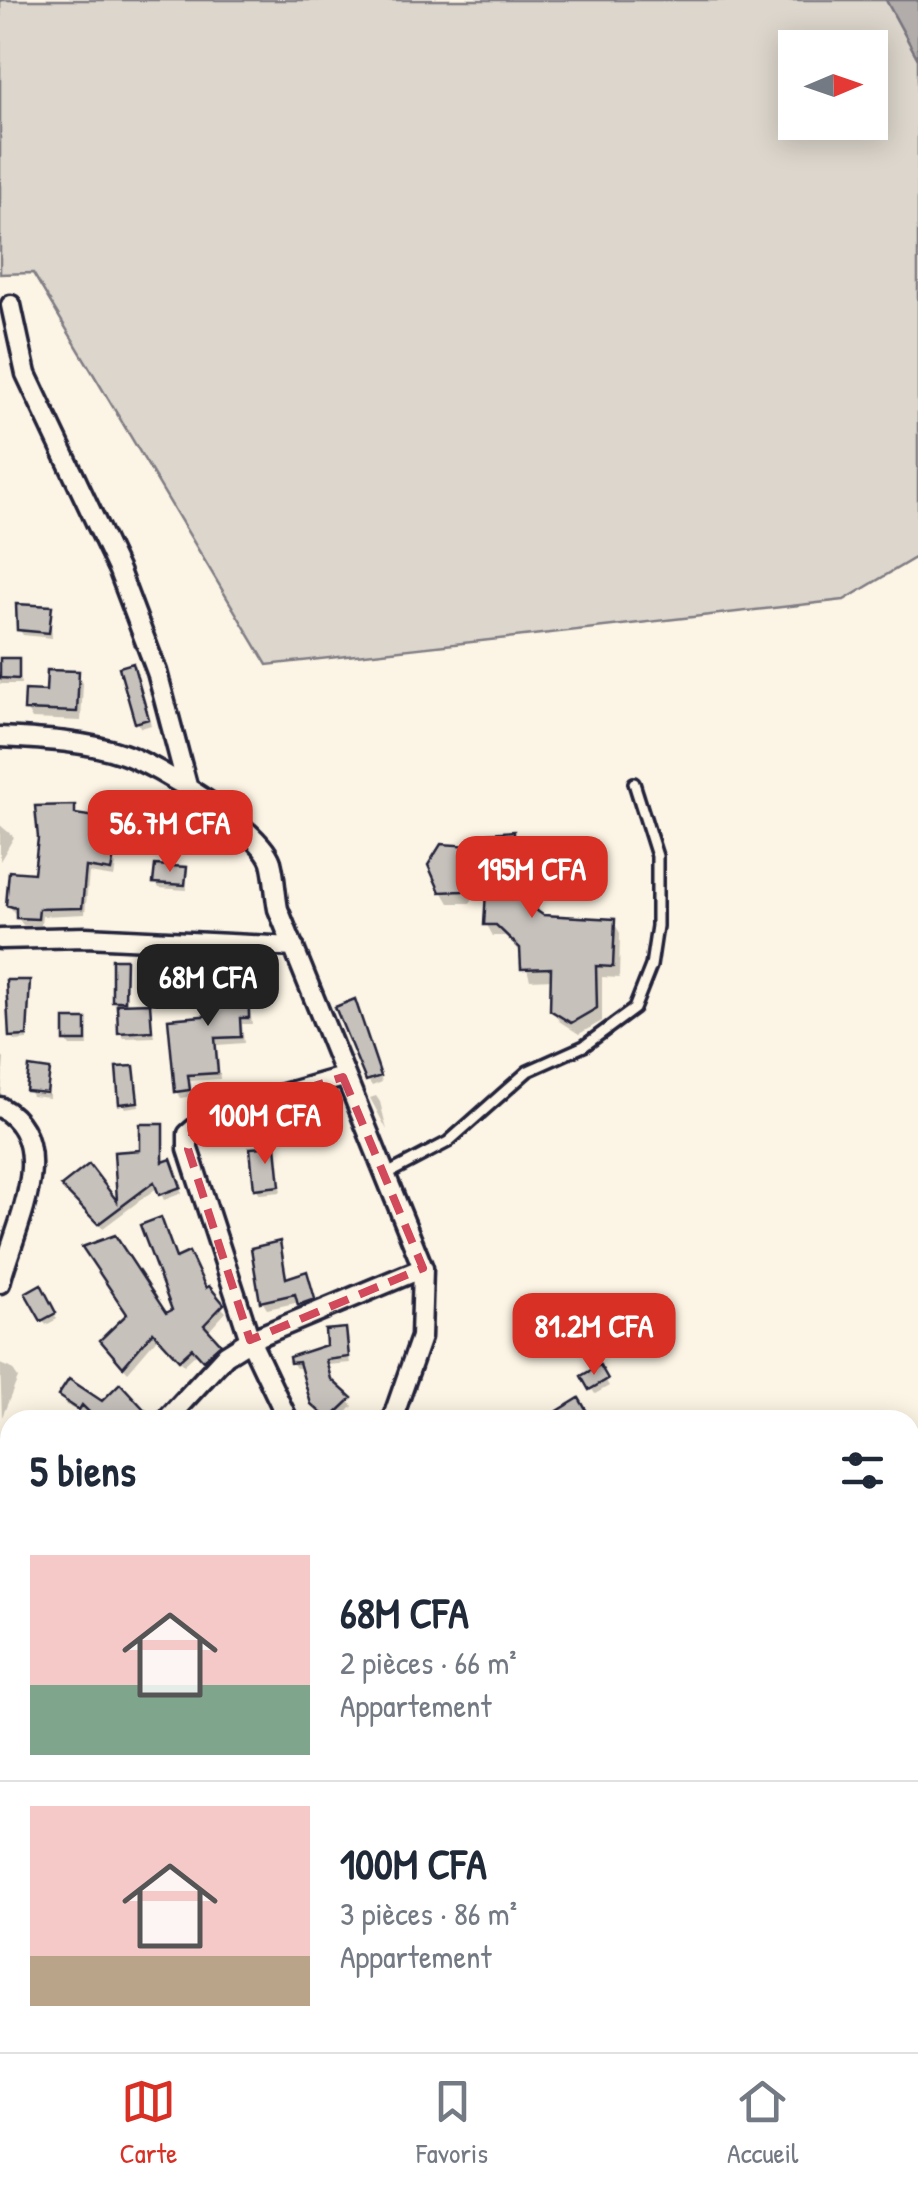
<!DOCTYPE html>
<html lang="fr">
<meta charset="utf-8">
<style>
body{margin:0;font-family:"Patrick Hand",sans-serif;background:#f6f6f7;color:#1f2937;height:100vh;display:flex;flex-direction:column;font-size:38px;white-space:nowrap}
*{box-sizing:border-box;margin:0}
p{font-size:32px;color:#747a83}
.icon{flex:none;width:55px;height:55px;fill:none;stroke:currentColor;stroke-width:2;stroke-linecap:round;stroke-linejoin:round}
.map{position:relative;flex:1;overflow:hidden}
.details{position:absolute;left:0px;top:1410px;width:920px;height:642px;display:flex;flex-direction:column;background:#fff;border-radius:30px 30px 0 0;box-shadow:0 5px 25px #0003}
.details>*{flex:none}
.needle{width:65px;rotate:88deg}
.fabs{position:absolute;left:778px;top:30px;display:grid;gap:20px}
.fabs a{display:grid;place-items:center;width:110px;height:110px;border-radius:0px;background:#fff;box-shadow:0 5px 25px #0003;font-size:50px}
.price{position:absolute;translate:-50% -85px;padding:0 22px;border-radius:20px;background:#d93025;color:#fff;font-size:32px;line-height:65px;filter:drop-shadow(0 2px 5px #0008)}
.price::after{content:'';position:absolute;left:50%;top:60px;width:30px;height:22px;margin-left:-15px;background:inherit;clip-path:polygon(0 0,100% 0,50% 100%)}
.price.active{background:#222;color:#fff}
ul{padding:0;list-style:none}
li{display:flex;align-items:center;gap:30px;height:250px;padding:0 30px}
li+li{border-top:2px solid #e0e1e3}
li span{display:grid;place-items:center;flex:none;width:280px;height:200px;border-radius:0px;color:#555}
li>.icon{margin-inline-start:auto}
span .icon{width:120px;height:120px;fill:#fffc;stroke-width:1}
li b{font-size:42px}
h2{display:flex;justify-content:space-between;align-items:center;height:120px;padding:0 30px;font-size:42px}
.tabs{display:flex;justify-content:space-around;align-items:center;height:140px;border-top:2px solid #e0e1e3;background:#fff;font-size:28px;color:#747a83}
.tabs a{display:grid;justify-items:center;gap:5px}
.tabs .active{color:#d93025}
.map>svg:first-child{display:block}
.green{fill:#dcd6cc;stroke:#7f7c84;stroke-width:2.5;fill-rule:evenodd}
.water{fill:#b2adab;stroke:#78757e;stroke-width:2.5}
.shadow{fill:#0003}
.building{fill:#c6c1bb;stroke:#22223b;stroke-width:2.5}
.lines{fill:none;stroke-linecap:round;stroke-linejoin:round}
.lane-casing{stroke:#22223b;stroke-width:16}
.street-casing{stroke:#22223b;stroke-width:25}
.lane{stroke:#fcf5e5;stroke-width:9}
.street{stroke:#fcf5e5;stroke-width:18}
.marked{fill:none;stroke:#d1495b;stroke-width:8;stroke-dasharray:20 12;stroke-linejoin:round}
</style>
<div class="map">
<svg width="918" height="2052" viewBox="0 0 918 2052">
<rect width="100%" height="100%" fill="#fcf5e5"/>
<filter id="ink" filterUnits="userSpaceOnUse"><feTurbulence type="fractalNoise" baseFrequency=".01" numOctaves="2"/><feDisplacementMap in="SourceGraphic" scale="20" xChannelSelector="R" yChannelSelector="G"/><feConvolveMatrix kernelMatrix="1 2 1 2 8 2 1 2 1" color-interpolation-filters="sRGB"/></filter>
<g filter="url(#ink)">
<path class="green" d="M0,0H886L918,59V556L844,600L267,665L33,273L0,274ZM795,48H870V122H795Z"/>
<path class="water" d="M886,0H918V59Z"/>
<path class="shadow" d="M50,609L52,638L23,635L19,629Z
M0,661H18L21,684H0Z
M135,672L151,725L141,728L137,722Z
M77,673L83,683L81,721L32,719L27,710Z
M73,808L77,815L109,821L113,828L109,858L116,865L114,877L89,873L85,914L42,916L41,925H23L8,904L36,876Z
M0,825L14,837L0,861Z
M512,833L519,858L532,856L538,867L539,915L613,921L620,933L619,978L602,977V1021L579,1034L559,1021L552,1009L553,979L530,980L523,954L505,936H493L487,925L489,875L470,903H449L442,891Z
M185,870L187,890L159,888L156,882Z
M124,962L127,1006L148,1005L154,1037L124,1038L120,1033L114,1000Z
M246,975L252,1024H242L244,1043L217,1045L220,1079L190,1081L192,1096L181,1098L177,1091L215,1017Z
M28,982V1040L14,1041L11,1036Z
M357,1008L382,1082L372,1086L368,1080Z
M85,1022L88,1046H70L66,1040Z
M0,1053L4,1059L1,1097H0Z
M133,1069L139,1106L125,1108L122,1103Z
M48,1072L49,1098L32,1096L29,1090Z
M376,1096L380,1102L387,1130L370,1098Z
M162,1127L165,1164L173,1168L182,1193L164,1200L158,1187L103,1228L67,1192L88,1167L120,1209L116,1154L143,1152Z
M275,1148L281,1192L260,1194L256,1188Z
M279,1244L288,1280L306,1274L318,1308L306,1313L300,1302L267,1309L262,1301Z
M176,1261L226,1312L207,1333L223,1352L208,1366L197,1353L184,1365L158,1337L128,1372L107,1348L175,1311Z
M40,1287L57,1319L46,1325L29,1294Z
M344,1331L350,1363L327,1365L332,1383L353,1406L340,1420H329L313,1403L303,1368H296L292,1362L329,1347Z
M0,1364L12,1369L18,1378L2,1417Z
M599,1369L609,1386L595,1394L584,1377Z
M61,1396L103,1404L152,1420H96L66,1405Z
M918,1434V1460L910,1453Z
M0,1496L10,1499V1564L0,1558Z
M0,1687L9,1694V1715H0L10,1751V1811L1,1801L5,1794H0Z
M910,1757L918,1765L910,1786Z
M918,1807V1874L910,1872V1831Z
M0,2023L7,2033L0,2044Z
M22,2042H47L52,2052H23Z
M97,2042H101L108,2052H92Z
M127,2042H170L161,2052H115Z
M280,2042H338L340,2046L335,2052H292Z
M396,2042H425L430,2052H399L401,2047Z
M474,2042L515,2043L517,2052H476Z
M593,2042H623V2052H593Z
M699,2042H726V2052H699Z
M754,2042H796L793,2052H751Z"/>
<path class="building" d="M16,604L52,606L49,633L17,630Z
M0,658H19V679L0,678Z
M133,663L149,719L135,723L119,667Z
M47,670L79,671L77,712L24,710L25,690L46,691Z
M75,805V814L110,819L106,854L114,856L111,871L86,867L82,908L39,909L38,919L16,918V908L6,905L9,871L34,873L38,838L35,806Z
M514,831V856L533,853V908L543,915L615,919L613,967L596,966L597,1008L571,1023L550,1010L551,968L521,969L520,948L496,925H484L488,857L463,891L440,892L428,865L441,844L488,847L489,833Z
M155,865L187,867L185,885L153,883Z
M112,959H126L125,1001H112Z
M248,973L249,1018H240L241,1037L215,1038L218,1073L188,1075L190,1090L175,1092L168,1019L213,1015L211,974Z
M6,980H30L27,1036L9,1037Z
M355,999L381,1076L366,1081L335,1007Z
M150,1003L152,1031L118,1033L117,1004Z
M64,1019H86V1041H64Z
M134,1066L138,1102L119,1104L116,1067Z
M29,1067L50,1070L47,1093L26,1091Z
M140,1124H163V1162L171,1159L181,1187L159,1195L154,1182L98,1224L61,1186L89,1164L117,1201L114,1152L140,1150Z
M276,1146L280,1186L254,1189L250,1148Z
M161,1217L176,1258L189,1252L206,1288L209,1286L224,1304L204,1325L221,1344L203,1360L192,1348L179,1360L153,1332L123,1367L100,1340L127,1314L82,1247L115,1235L166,1313L172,1310L140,1225Z
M280,1241L286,1278L307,1271L315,1299L298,1305L295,1294L260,1302L251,1248Z
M41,1284L56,1313L41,1321L25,1293Z
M346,1328L349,1357L326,1360L331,1379L352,1398L329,1420L311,1404L299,1362L290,1363L289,1357L326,1345L325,1330Z
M600,1365L608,1379L589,1390L581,1376Z
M69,1379L102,1401L120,1383L154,1420H97L82,1405L79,1410L58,1396Z
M579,1398L592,1420H543Z"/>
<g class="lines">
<g class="lane-casing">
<path id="lane" d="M387,1174L448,1142L528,1071L584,1046L634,1009L651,966L657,926V856L634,783"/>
</g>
<g class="street-casing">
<path id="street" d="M11,305L26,374L119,571L157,672L189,793
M0,737C39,739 86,741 123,754C157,765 260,829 271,862C275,877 275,894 278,909L423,1268L421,1337L392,1420
M0,939L86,937L294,947
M0,1107C63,1142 13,1230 0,1283
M166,1420L226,1355L250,1340L423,1268
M288,1420L250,1340L188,1149V1134L210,1115L343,1077
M0,1574L10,1579
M364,2042L369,2052
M72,2052L75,2042
M168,2052L180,2042
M550,2052V2042
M819,2052L822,2042"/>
</g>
<use href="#lane" class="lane"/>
<use href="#street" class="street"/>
</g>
</g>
<path class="marked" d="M343,1077L423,1268L250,1340L188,1149L196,1123Z"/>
</svg>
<div class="fabs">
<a><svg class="needle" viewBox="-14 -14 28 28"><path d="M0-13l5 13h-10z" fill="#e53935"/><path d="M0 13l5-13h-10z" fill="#747a83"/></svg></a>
</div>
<b class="price" style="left:170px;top:875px">56.7M CFA</b>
<b class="price" style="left:532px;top:921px">195M CFA</b>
<b class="price active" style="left:208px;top:1029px">68M CFA</b>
<b class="price" style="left:265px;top:1167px">100M CFA</b>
<b class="price" style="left:594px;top:1378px">81.2M CFA</b>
<section class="details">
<h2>5 biens<svg class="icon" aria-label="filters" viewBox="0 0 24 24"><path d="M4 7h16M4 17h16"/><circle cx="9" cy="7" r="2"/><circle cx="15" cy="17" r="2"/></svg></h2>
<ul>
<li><span style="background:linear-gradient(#f6c9c9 65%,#7fa58c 0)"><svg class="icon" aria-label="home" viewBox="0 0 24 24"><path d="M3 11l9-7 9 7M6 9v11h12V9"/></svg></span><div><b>68M CFA</b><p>2 pièces · 66 m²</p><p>Appartement</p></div></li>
<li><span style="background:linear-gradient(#f6c9c9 75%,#b9a48a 0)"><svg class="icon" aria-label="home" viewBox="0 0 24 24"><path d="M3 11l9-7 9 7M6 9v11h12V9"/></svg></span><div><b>100M CFA</b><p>3 pièces · 86 m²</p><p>Appartement</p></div></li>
</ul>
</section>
</div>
<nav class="tabs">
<a class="active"><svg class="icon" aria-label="map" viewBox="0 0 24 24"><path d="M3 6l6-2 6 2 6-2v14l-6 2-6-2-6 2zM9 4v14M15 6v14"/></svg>Carte</a>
<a><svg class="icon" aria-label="saved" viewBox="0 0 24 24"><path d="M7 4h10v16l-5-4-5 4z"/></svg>Favoris</a>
<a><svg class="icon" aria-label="home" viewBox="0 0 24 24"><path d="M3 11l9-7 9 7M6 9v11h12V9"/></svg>Accueil</a>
</nav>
